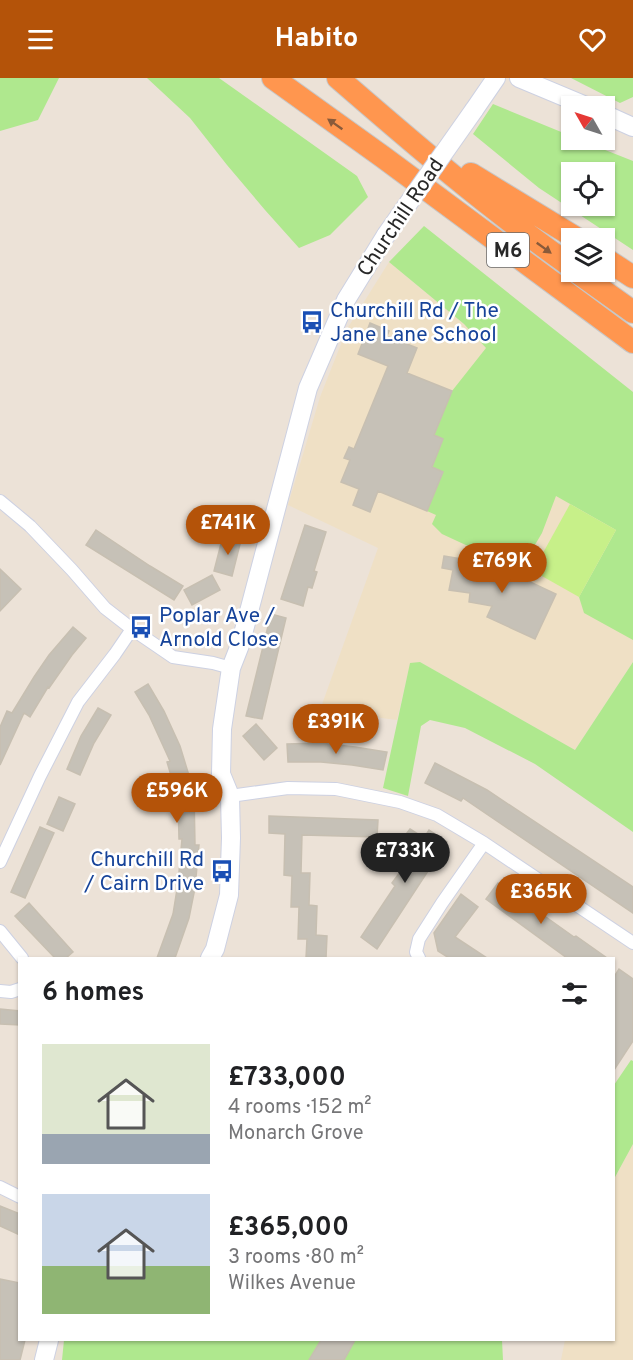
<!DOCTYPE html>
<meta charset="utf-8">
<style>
body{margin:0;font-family:Overpass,sans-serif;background:#f2f2f2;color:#202124;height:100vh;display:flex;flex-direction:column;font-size:22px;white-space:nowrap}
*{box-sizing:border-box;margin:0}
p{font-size:20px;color:#757577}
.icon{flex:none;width:33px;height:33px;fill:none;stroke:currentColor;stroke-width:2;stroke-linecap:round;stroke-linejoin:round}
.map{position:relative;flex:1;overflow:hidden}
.drawer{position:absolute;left:18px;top:879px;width:597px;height:384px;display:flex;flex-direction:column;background:#fff;border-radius:0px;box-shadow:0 2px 4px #0004}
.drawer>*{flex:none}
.needle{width:39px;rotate:309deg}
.fabs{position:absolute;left:561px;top:18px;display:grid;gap:12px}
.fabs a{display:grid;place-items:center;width:54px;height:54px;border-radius:0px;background:#fff;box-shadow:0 2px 4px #0004;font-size:30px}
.price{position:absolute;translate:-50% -51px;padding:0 14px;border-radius:21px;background:#b45309;color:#fff;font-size:20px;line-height:39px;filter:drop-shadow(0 2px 3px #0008)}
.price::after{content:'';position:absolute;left:50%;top:36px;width:18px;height:14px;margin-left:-9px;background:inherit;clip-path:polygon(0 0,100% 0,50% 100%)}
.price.current{background:#222;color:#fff}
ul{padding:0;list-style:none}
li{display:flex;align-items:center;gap:18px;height:150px;padding:0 24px}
li span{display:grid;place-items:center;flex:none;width:168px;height:120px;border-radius:0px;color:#555}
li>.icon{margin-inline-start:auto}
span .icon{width:72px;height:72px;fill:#fffc;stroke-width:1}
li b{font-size:26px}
h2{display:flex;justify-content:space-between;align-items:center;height:72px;padding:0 24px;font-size:26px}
header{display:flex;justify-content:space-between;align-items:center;height:78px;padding:0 24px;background:#b45309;color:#fff;font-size:27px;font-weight:700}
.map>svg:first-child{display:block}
.education{fill:#efe0c5}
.green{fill:#afe88e;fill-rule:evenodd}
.pitch{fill:#c7f089}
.building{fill:#c6c1b7;stroke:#c7bfb1;stroke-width:1.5}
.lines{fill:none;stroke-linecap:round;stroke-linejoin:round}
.street-casing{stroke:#cdd1e2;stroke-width:14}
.secondary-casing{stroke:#cdd1e2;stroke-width:20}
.highway-casing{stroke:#c7c7c7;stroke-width:24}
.street{stroke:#fff;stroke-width:12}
.secondary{stroke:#fff;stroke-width:18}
.highway{stroke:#ff964f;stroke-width:22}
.secondary-bridge-casing{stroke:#cdd1e2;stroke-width:20;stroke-linecap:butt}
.secondary-bridge{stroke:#fff;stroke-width:18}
.oneway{fill:#895a3a}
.labels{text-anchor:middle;stroke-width:5;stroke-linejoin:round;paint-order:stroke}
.shield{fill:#fff;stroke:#686868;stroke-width:1.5}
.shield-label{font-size:20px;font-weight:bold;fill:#282828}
.street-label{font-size:21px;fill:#282828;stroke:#fff}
.transit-label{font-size:21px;fill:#164399;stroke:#fff;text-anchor:start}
</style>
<header><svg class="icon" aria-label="menu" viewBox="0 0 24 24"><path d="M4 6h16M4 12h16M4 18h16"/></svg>Habito<svg class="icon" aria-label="heart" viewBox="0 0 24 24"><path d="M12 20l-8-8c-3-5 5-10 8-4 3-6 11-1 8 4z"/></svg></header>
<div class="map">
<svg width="633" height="1282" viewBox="0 0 633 1282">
<rect width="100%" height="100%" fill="#ece2d7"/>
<path class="education" d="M389,184L464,246L555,344L633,403V584L575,672L420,584L410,586L397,642L320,632L378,470L288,427L320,319L347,251Z
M633,1066V1282H561L565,1262H614V1101Z"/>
<path class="green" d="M0,0H59L38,42L0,53Z
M147,0H219L357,98L368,119L330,157L299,170L265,132L227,87L190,40Z
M571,0H633V19L620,25Z
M493,26L571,58L572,62H580L633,83V172L539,110L473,56ZM572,94H604V128H572Z
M424,148L633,314V562L584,535L579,519L616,452L556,418L542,455L520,492L442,456L432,446L436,437L427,433L443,394L432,389L443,361L428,354L436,351L452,313L486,270L464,246L389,184Z
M420,584L575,672L633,584V754L535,686L465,650L430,642L421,648L408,718L383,710L410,585Z
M631,982L633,983V1066L614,1101V1007Z
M64,1262H502L503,1282H62Z"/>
<path class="pitch" d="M570,426L616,452L579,519L533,493Z"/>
<path class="building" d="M370,245L389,253L387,258L417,270L407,295L452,313L434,357L443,361L432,389L443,394L427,433L378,413L370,434L353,427L359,411L341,404L350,382L344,380L349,369L354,371L388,288L358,276Z
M305,447L326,454L314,493L317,494L312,510L308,509L303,528L281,521Z
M96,452L150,488L183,508L174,522L86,467Z
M223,458L241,462L232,498L214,493Z
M444,478L492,486L556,516L535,561L487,539L492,528L469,524L470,515L449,512L453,492L442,490Z
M0,491L21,511L0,533Z
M212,497L220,512L192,527L184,512Z
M271,536L286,540L262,641L246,638Z
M73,549L86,560L72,577L49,610L48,609L30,639L24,635L0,687V649L7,633L12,635L34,599L49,577Z
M148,606L164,633L180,668L194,714L195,767H199L195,810L189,840L175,880H157L173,836L178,805L182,761H179L178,721L167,684L170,683L149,637L135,614Z
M98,630L111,637L94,665L80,697L67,691L81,658Z
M256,646L277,670L264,682L243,658Z
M320,665L355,669L387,674L383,692L352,687L321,684H288L287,666Z
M435,685L487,712L633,809V835L463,720L461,723L425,705Z
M59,719L75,726L63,753L47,746Z
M269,738L378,742L377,759L302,757L301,795H310L309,827L317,828L316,857L327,858L326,880H306L307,861H298L299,829H291L292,798L284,797L285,756L269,755Z
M40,749L54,755L25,820L11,814Z
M410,751L424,760L429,752L447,764L377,871L361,859L395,808L392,805L415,774L400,764Z
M498,805L574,859L576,858L607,880H567L486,821Z
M461,816L478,829L455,859L487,880H449L438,873L434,855Z
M29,825L73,874L66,880H55L15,838Z
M619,891L633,901V963L614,992V899Z
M0,931L20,933V947L0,946Z
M0,1128L20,1136V1157L0,1148Z
M0,1201L20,1205V1262H25L20,1282H0Z
M321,1262H355L344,1282H309Z"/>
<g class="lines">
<g class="street-casing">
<path id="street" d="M0,423L30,448L72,492L105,530L132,551L173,579L213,585L231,590
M230,718L288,710L336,711L400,724L437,737L484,765L633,865
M0,784L40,698L78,624L115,576L132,551
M0,853L22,880
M419,880L416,874L419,861L442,825L484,765
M0,913L11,914L20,911
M0,1109L20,1119"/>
</g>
<g class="secondary-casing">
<path id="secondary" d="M519,0L586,28
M474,32L496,0
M604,36L633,49
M210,880L215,871L229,817L231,760L230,718L221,696L222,651L231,590L240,567L247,541L308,310L346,222L386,157
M44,1282L49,1262"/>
</g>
<g class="highway-casing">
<path id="highway" d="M273,0L383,79L633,264
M338,0C414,66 490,131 572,189
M471,96L576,160
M604,180L633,199
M577,194L633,234"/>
</g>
<use href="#street" class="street"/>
<use href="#secondary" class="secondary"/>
<use href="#highway" class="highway"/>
<g class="secondary-bridge-casing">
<path id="secondary-bridge" d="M386,157L474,32"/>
</g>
<use href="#secondary-bridge" class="secondary-bridge"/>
</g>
<defs><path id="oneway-solid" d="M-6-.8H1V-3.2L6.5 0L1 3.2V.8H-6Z" transform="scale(1.5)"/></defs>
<g class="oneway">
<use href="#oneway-solid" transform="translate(335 46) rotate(-145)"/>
<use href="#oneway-solid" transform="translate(544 170) rotate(36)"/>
</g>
<defs>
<g id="bus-bare" transform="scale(1.8)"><path d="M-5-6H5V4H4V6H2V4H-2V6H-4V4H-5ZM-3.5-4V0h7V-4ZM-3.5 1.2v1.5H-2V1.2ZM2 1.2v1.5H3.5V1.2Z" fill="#1a4fb4" stroke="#fff" stroke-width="2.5" paint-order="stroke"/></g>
</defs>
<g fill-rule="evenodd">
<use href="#bus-bare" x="312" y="244"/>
<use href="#bus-bare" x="141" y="549"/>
<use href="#bus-bare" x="222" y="793"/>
</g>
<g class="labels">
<rect class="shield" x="487" y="155" width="42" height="34" rx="4.5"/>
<g class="shield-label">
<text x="508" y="179">M6</text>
</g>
<g class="street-label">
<text transform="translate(400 139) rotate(-56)" y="7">Churchill Road</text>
</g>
<g class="transit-label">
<text x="330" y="239">Churchill Rd / The<tspan x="330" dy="24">Jane Lane School</tspan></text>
<text x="159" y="544">Poplar Ave /<tspan x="159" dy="24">Arnold Close</tspan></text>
<text x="204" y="788" text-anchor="end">Churchill Rd<tspan x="204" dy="24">/ Cairn Drive</tspan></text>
</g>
</g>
</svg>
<div class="fabs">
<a><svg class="needle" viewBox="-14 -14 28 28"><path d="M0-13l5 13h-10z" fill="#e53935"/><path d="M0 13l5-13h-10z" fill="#757577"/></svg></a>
<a><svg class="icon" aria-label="locate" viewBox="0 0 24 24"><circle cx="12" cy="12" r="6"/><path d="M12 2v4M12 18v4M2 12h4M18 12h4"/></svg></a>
<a><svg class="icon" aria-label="layers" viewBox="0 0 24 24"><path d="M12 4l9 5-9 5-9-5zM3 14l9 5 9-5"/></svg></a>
</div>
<b class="price" style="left:228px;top:478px">£741K</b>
<b class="price" style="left:502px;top:516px">£769K</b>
<b class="price" style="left:336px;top:677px">£391K</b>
<b class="price" style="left:177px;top:746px">£596K</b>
<b class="price current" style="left:405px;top:806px">£733K</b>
<b class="price" style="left:541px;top:847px">£365K</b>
<section class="drawer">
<h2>6 homes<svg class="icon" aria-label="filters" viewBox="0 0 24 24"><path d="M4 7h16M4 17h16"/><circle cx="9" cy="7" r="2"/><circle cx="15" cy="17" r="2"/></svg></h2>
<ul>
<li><span style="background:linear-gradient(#dfe7d0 75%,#9aa5b1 0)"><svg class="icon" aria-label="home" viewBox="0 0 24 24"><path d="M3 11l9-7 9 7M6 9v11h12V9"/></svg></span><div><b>£733,000</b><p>4 rooms · 152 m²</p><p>Monarch Grove</p></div></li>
<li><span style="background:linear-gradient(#c9d6e8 60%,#8fb573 0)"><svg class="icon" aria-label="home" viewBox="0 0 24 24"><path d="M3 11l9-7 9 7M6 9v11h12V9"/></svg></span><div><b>£365,000</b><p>3 rooms · 80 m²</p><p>Wilkes Avenue</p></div></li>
</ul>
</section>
</div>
